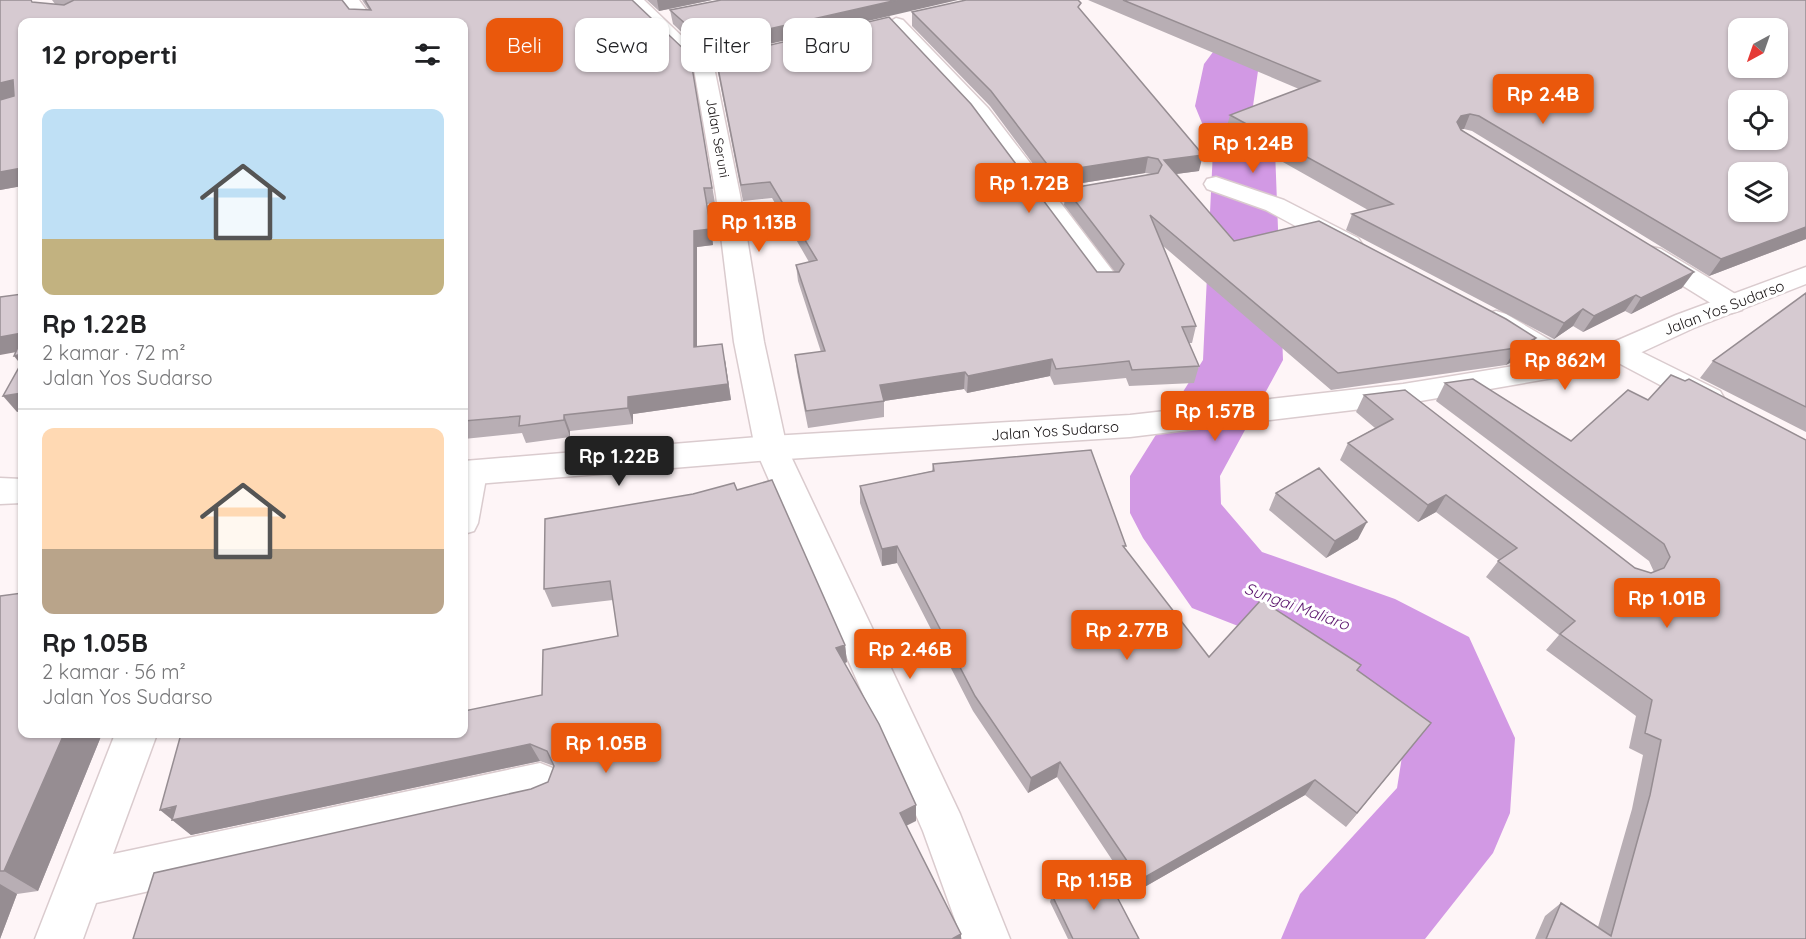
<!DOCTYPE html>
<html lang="id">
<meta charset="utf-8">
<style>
body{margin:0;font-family:Quicksand,sans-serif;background:#f6f6f6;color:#202124;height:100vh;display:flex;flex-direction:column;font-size:22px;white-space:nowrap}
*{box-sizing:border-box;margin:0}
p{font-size:20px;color:#757577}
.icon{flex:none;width:33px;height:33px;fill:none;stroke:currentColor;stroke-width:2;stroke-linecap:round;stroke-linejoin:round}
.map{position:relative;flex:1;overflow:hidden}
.details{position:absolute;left:18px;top:18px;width:450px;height:720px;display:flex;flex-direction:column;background:#fff;border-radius:12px;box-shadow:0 2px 4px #0004}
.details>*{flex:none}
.top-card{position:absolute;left:486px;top:18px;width:570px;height:54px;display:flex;gap:12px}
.needle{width:39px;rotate:220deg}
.controls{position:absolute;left:1728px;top:18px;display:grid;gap:12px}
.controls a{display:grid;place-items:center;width:60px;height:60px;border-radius:12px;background:#fff;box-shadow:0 2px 4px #0004;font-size:30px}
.price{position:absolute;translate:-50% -51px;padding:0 14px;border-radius:6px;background:#ea580c;color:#fff;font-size:20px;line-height:39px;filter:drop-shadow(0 2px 3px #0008)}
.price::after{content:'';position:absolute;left:50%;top:36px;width:18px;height:14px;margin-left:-9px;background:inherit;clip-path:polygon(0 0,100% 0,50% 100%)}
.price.selected{background:#222;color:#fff}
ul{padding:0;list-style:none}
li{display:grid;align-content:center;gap:12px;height:318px;padding:0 24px}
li+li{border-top:2px solid #e0e0e0}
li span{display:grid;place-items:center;height:186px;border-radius:12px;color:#555}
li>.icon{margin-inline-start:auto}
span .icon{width:108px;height:108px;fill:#fffc;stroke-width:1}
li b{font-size:26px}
h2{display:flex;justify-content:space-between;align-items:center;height:72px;padding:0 24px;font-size:26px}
.chip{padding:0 21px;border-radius:12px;background:#fff;box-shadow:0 2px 4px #0004;font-size:21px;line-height:54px}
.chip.selected{background:#ea580c;color:#fff}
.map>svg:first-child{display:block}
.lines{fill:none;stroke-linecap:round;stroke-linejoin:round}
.river{fill:#d299e4;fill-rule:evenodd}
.service-casing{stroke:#dacbce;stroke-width:3}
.minor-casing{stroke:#dacbce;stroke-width:3}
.tertiary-casing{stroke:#dacbce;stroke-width:3}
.service{fill:#fff;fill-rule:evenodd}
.minor{fill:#fff;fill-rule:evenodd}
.tertiary{fill:#fff;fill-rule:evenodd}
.wall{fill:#b8aeb4}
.shaded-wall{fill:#968d92}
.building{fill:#d6cad1;stroke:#968d92;stroke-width:1.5;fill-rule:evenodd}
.labels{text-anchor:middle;stroke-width:6;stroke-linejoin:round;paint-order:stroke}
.far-street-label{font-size:14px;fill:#161112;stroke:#fff}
.street-label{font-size:15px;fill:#161112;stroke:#fff}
.water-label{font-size:16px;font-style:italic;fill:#59126b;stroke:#fff}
</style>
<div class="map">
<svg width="1806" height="939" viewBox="0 0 1806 939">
<rect width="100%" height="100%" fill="#fef5f7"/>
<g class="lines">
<path class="river" d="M1498,0H1548C1545,12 1544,26 1540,37C1532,57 1493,75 1473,79L1290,51L1258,71L1253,106L1275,150L1283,360L1220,476L1221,504L1262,552L1395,599L1469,637L1515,738L1510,813L1493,853L1425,939H1281L1300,894L1397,788L1405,738L1390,698L1323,659L1192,608L1143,538L1130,513V476L1203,360L1213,150L1195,106L1204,64L1213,52L1262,23L1281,18L1464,45L1489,30Z"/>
<g class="service-casing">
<path id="service" d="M473,463L483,466L487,473L478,523L474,531L464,534V466Z"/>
</g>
<g class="minor-casing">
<path id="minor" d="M341,0H359L375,22H356Z
M624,0H644L714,67L740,195L764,342L787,448L960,814L1010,939H962L923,831L755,448L734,342L716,195L694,69Z
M896,18L903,20L988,108L1115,274L1119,280L1115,286L1105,288L1095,286L972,118L889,28L886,24Z
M1216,177L1284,200L1358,238L1362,244L1358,250L1349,252L1340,250L1266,210L1207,189L1204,184L1207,179Z
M1652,247L1661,249L1742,298L1746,304L1742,310L1732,313L1722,310L1643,261L1639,255L1643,249Z
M1496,311L1506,314L1582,359L1586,366L1582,373L1571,376L1560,373L1486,326L1482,320L1486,314Z
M1619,341L1720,391L1724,398L1720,405L1709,409L1698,405L1609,358L1604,351L1609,344Z
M115,734H157L113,854L540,763L555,769L561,783L555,797L540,803L96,903L83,939H35Z"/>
</g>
<g class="tertiary-casing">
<path id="tertiary" d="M1806,267V284L1696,327L1629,358L1582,373L1403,404L1130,437L771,460L464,485V461L771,436L1130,415L1403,384L1569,357L1609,344L1676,315Z
M0,478L22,479V503L0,504Z"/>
</g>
<use href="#service" class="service"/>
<use href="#minor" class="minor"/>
<use href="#tertiary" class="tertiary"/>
</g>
<path class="wall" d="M0,0L55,4L52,0H342L349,9H368L362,0H632L690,55L715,203L707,204L713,245L697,247V347L725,360L731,400L633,414V424L570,431V437L526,443L522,433L464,439V22H22V186L0,190Z
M647,0H712L659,11Z
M721,0L709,58L673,24L670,10Z
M1088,0H1806V239L1709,276L1472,131L1464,129H1461L1682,288L1631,314L1625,311L1583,332L1573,326L1554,339L1346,230L1352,214L1368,210L1226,130L1230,115L1299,89Z
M1080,9L1199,171L1176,174L1234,241L1536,338L1527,354L1506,365L1331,390L1162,245L1196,326L1192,343H1189L1199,366L1194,383L1129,386L1126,378L1054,385L1050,376L967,393L964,389L884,401V417L808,428L797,372L795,355L821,352L798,281L796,265L809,262L772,198L743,201L718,73L716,58L1097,272H1115L1064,205L1066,189L1152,174L1145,173L1051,188L990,106L912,26V12Z
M1806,293V432L1700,378L1713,361Z
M1445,383L1571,441L1628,390L1806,939H1535L1545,916L1561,903L1598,927L1632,809L1643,755L1629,748L1636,716L1546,650L1559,635L1486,577L1499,560L1436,512L1418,522L1340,460L1348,443L1375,428L1356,412L1364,395L1635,568L1651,573L1654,572L1649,561L1436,401Z
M933,464L1125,549L1209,657L1357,671L1431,723L1346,827L1305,795L1134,893L1057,777L1028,793L973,711L897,563L882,566L860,503V486L932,471Z
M737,490L845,645L847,662L845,663L916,821L531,789L548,782L554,766L540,761L191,835L172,820L464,734L542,695L618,636L613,600L552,607L544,589Z
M1276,493L1358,539L1326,558L1269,510Z
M0,596L22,734H102L38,891L17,894L0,939Z
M1052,895L1139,939H1068L1050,902Z"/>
<path class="shaded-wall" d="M657,0H712L659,11Z
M897,0H958L709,58L707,43Z
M13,80L22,94L0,100V83Z
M1470,114L1464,129L1454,131L1457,122L1461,116Z
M1203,155L1199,171L1161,176L1164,160Z
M1148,157L1145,173L1051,188L1053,172Z
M22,168V186L0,190V172Z
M1806,227V239L1709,276L1721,259Z
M711,229L713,245L697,247V364L694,347V231Z
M1694,272L1682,288L1631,314L1641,298Z
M1636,295L1625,311L1583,332L1594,316Z
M1583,309L1573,326L1554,339L1564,323Z
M22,333V351L0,355V337Z
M1536,338L1527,354L1506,365L1516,348Z
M22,354V366L14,356Z
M1052,359L1050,376L967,393L968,376Z
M725,360L731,400L633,414V424L628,408V397Z
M965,372L964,389L884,401L880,385Z
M22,393V411L17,412L3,396Z
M564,415L570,431V437L564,420Z
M1446,495L1436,512L1418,522L1428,505Z
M1367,522L1358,539L1326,558L1335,541Z
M897,546V563L882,566V549Z
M845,645L847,662L838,666L836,648Z
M1431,723L1419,738L1346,827L1357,813Z
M64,734H102L38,891L4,871Z
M530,744L540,761L191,835L160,810Z
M1060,762L1057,777L1028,793L1031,778Z
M1315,780L1305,795L1134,893L1140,880Z
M916,805V821L900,829V813Z
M0,884L17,894L0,939Z
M961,934V939H952Z"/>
<path class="building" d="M0,0H31L32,2L64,5L74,0H342L349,9L371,10L365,0H632L690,55L712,188H704L711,229L694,231V347L722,344L728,384L628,397V408L564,415V420L519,426L520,416L464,421V22H22V168L0,172V100L14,96L13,80L0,83Z
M721,0H897L707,43L670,10Z
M966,0H1078L1081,3L1078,7L1203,155L1164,160L1234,241L1319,221L1506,319L1536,338L1516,348L1338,373L1150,215L1196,326L1182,327L1199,366L1132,370L1129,361L1056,369L1052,359L968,376L965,372L880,385L884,401L806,411L795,355L825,351L796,265L817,260L770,182L741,185L716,58L889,17L971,104L1097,272H1119L1124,264L1066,189L1158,173L1162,165L1158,159L1148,157L1053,172L991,91L912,12Z
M1123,0H1806V227L1721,259L1479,116L1470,114L1461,116L1457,122L1461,130L1694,272L1641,298L1636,295L1594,316L1583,309L1564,323L1352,214L1393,204L1230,115L1320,81ZM1738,28H1778V68H1738ZM1738,100H1778V140H1738ZM1738,172H1778V212H1738Z
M1806,293V407L1713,361Z
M22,294V333L0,337V297Z
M22,338V354L14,356Z
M22,362V393L3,396Z
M1671,375L1685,381L1689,379L1806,440V939H1546L1561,903L1611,936L1650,795L1661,740L1645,733L1652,700L1560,634L1575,621L1498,561L1517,548L1446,495L1428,505L1348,443L1393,419L1364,395L1405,390L1635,568L1651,573L1664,568L1670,557L1664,544L1445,383L1473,379L1571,441L1628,390L1648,400Z
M1091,450L1126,546H1123L1209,657L1261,600L1361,665L1357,670L1431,723L1357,813L1315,780L1140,880L1060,762L1031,778L975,696L897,546L882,549L860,486L934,471L933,464Z
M1319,468L1367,522L1335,541L1276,493Z
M772,480L845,645L836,648L879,724L916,805L900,813L961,934L952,939H133L154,873L531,789L548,782L554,766L547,751L530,744L172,820L176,806L160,810L181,734H464V711L542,695L543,650L618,636L610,581L544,589L545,519L693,494L734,483L737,490Z
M22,593V734H64L4,871H0V596Z
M1104,872L1139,939H1073L1052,895Z"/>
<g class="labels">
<g class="far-street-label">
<text transform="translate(718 138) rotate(80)" y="5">Jalan Seruni</text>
</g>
<g class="street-label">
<text transform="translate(1724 308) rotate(-21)" y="5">Jalan Yos Sudarso</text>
<text transform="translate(1055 431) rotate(-4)" y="5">Jalan Yos Sudarso</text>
</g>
<g class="water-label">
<text transform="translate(1297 606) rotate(20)" y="6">Sungai Maliaro</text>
</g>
</g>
</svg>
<div class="controls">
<a><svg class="needle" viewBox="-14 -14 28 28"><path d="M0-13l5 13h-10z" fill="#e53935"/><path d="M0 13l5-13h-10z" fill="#757577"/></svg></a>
<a><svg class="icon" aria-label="locate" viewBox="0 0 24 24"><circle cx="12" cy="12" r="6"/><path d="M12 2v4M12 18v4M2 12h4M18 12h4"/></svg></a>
<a><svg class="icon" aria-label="layers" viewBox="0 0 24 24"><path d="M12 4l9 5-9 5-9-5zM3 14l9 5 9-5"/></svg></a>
</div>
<b class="price" style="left:1543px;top:125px">Rp 2.4B</b>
<b class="price" style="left:1253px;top:174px">Rp 1.24B</b>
<b class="price" style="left:1029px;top:214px">Rp 1.72B</b>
<b class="price" style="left:759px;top:253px">Rp 1.13B</b>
<b class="price" style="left:1565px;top:391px">Rp 862M</b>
<b class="price" style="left:1215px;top:442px">Rp 1.57B</b>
<b class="price selected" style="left:619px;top:487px">Rp 1.22B</b>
<b class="price" style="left:1667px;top:629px">Rp 1.01B</b>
<b class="price" style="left:1127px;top:661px">Rp 2.77B</b>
<b class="price" style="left:910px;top:680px">Rp 2.46B</b>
<b class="price" style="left:606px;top:774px">Rp 1.05B</b>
<b class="price" style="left:1094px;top:911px">Rp 1.15B</b>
<div class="top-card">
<a class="chip selected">Beli</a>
<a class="chip">Sewa</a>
<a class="chip">Filter</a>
<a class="chip">Baru</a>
</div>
<section class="details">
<h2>12 properti<svg class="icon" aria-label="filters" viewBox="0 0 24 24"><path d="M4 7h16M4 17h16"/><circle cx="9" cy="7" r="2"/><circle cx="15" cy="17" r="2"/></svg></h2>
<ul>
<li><span style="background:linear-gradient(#bfe0f5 70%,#c2b280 0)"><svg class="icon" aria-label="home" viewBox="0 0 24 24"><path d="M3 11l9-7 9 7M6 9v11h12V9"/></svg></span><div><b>Rp 1.22B</b><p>2 kamar · 72 m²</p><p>Jalan Yos Sudarso</p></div></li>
<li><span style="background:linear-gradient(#ffd9b3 65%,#b9a48a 0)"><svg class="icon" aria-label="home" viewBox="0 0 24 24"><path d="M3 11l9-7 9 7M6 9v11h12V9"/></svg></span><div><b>Rp 1.05B</b><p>2 kamar · 56 m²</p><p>Jalan Yos Sudarso</p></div></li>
</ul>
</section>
</div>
